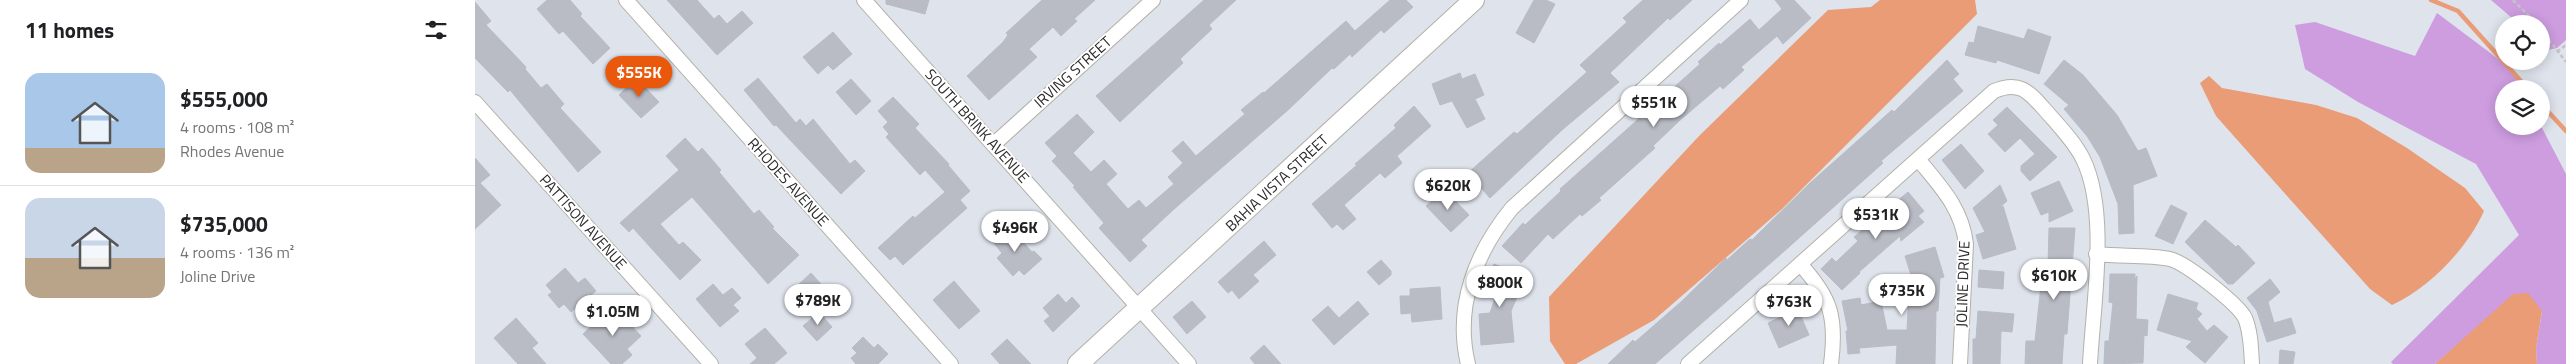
<!DOCTYPE html>
<meta charset="utf-8">
<style>
body{margin:0;font-family:"Titillium Web",sans-serif;background:#f6f6f6;color:#202124;height:100vh;display:flex;flex-direction:column;font-size:19px;white-space:nowrap}
*{box-sizing:border-box;margin:0}
p{font-size:16px;color:#757577}
.icon{flex:none;width:28px;height:28px;fill:none;stroke:currentColor;stroke-width:2;stroke-linecap:round;stroke-linejoin:round}
.map{position:relative;flex:1;overflow:hidden}
.panel{display:flex;flex-direction:column;background:#fff;width:475px}
.panel>*{flex:none}
.controls{position:absolute;left:2020px;top:15px;display:grid;gap:10px}
.controls a{display:grid;place-items:center;width:55px;height:55px;border-radius:50%;background:#fff;box-shadow:0 2px 12px #0003;font-size:25px}
.price{position:absolute;translate:-50% -42px;padding:0 11px;border-radius:18px;background:#fff;color:#222;font-size:16px;line-height:32px;filter:drop-shadow(0 1px 2px #0008)}
.price::after{content:'';position:absolute;left:50%;top:30px;width:15px;height:11px;margin-left:-8px;background:inherit;clip-path:polygon(0 0,100% 0,50% 100%)}
.price.selected{background:#ea580c;color:#fff}
ul{padding:0;list-style:none}
li{display:flex;align-items:center;gap:15px;height:125px;padding:0 25px}
li+li{border-top:1px solid #e0e0e0}
li span{display:grid;place-items:center;flex:none;width:140px;height:100px;border-radius:15px;color:#555}
li>.icon{margin-inline-start:auto}
span .icon{width:60px;height:60px;fill:#fffc;stroke-width:1}
li b{font-size:21px}
h2{display:flex;justify-content:space-between;align-items:center;height:60px;padding:0 25px;font-size:21px}
main{display:flex;flex:1;min-height:0}
.map>svg:first-child{display:block}
.green{fill:#cd9de0}
.water{fill:#e99c76}
.lines{fill:none;stroke-linecap:round;stroke-linejoin:round}
.stream{stroke:#e99c76;stroke-width:4.5}
.building{fill:#babcc5;stroke:#b7bcc7}
.street-casing{stroke:#b3b2a7;stroke-width:16}
.secondary-casing{stroke:#b3b2a7;stroke-width:22}
.path{stroke:#c4c4c4;stroke-width:2.5;stroke-dasharray:4 2.5;stroke-linecap:butt}
.street{stroke:#fff;stroke-width:14}
.secondary{stroke:#fff;stroke-width:20}
.labels{text-anchor:middle;stroke-width:4;stroke-linejoin:round;paint-order:stroke}
.street-label{font-size:15px;fill:#2b2b2b;stroke:#fff}
</style>
<main>
<section class="panel">
<h2>11 homes<svg class="icon" aria-label="filters" viewBox="0 0 24 24"><path d="M4 7h16M4 17h16"/><circle cx="9" cy="7" r="2"/><circle cx="15" cy="17" r="2"/></svg></h2>
<ul>
<li><span style="background:linear-gradient(#a9c7e8 75%,#b9a48a 0)"><svg class="icon" aria-label="home" viewBox="0 0 24 24"><path d="M3 11l9-7 9 7M6 9v11h12V9"/></svg></span><div><b>$555,000</b><p>4 rooms · 108 m²</p><p>Rhodes Avenue</p></div></li>
<li><span style="background:linear-gradient(#c9d6e8 60%,#b9a48a 0)"><svg class="icon" aria-label="home" viewBox="0 0 24 24"><path d="M3 11l9-7 9 7M6 9v11h12V9"/></svg></span><div><b>$735,000</b><p>4 rooms · 136 m²</p><p>Joline Drive</p></div></li>
</ul>
</section>
<div class="map">
<svg width="2091" height="364" viewBox="0 0 2091 364">
<rect width="100%" height="100%" fill="#dee3ec"/>
<path class="green" d="M2016,0H2091V40L2082,48L2068,51L2066,24H2044Z
M1962,13L2038,70L2047,89H2029V126H2066L2091,174V364H2062L2061,348L2067,312L1999,330L1960,364H1918L1916,362L2044,235L2001,164L1883,102L1830,69L1820,25L1840,22L1940,56Z"/>
<path class="water" d="M1405,0H1500L1502,14L1307,209L1179,320L1101,364H1090L1075,341L1074,297L1224,136L1353,10L1396,7Z
M1734,76L1747,88L1841,105L1882,118L1932,148L1990,188L2009,211C1992,249 1954,288 1917,305L1895,289L1741,116L1725,83Z
M2053,293L2067,311L2061,348L2062,364H1960L2038,294Z"/>
<g class="lines">
<path class="stream" d="M1956,0L1983,11L2053,89
M2066,104L2091,131"/>
</g>
<path class="building" d="M72,0H95L107,14L105,16L135,48L118,64L88,31L84,34L62,9Z
M192,0H222L239,19L244,15L252,24L267,11L278,23L242,55Z
M411,0H454L450,14L411,4Z
M567,0H620L599,19L602,21L586,36L578,27L554,49L562,57L514,100L492,76L528,42L533,35L531,33Z
M729,0H761L734,25L737,29L705,59L708,63L645,122L621,96Z
M915,0H931L938,7L909,33L906,30L877,57L875,54L859,69L857,68L813,110L698,210L666,240L672,246L655,262L624,228L629,223L598,187L600,186L577,161L582,156L570,143L602,114L619,132L598,153L616,172L629,160L642,174L631,184L653,209L664,200L671,208L699,184L693,177L708,163L697,151L708,141L721,156L770,114L766,110L788,92L789,93L871,21L880,31Z
M1059,0H1071L1080,4L1059,43L1041,33Z
M1168,0H1217L1195,20L1193,18L1135,73L1144,82L1087,130L1015,198L993,173L1039,132L1042,134L1112,72L1105,65L1152,22L1148,18Z
M1300,0H1319L1336,18L1308,44L1302,36L1266,67L1269,70L1248,89L1245,86L1204,121L1178,146L1180,148L1124,198L1126,200L1107,216L1105,214L1078,239L1073,234L1046,263L1027,246L1048,223L1050,225L1086,191L1085,189L1225,64L1223,62L1244,43L1245,45L1275,19L1284,30L1307,9Z
M0,2L16,21L11,25L51,67L50,69L66,88L72,84L89,104L85,108L126,152L103,172L35,90L33,92L0,58Z
M1503,26L1549,39L1553,29L1576,37L1564,74L1522,60L1521,63L1490,55L1494,42L1499,43Z
M358,32L377,54L358,70L353,65L343,74L328,57Z
M1472,60L1484,74L1478,79L1488,91L1406,161L1408,163L1306,254L1180,364H1133L1158,340L1160,342L1207,301L1251,258L1252,260L1275,239L1277,240L1334,184L1417,110L1419,112Z
M1589,60L1608,75L1642,115L1663,151L1671,148L1682,176L1658,185L1659,233L1644,234L1643,204L1625,157L1612,136L1589,109L1594,105L1569,84Z
M985,73L987,79L1000,74L1009,95L1000,99L1010,119L992,128L977,101L965,105L957,84Z
M161,78L184,102L166,118L144,95Z
M283,78L321,123L325,119L331,126L338,119L375,164L380,160L390,171L366,194L301,125L299,126L269,90Z
M376,79L396,101L381,115L361,92Z
M418,97L444,124L440,128L474,164L473,165L495,191L485,200L492,208L428,265L420,256L415,260L403,248L438,216L440,218L470,192L450,170L445,175L411,137L414,134L408,127L413,122L403,111Z
M939,106L956,126L922,156L927,163L910,178L905,173L869,205L881,219L868,230L862,224L857,228L837,204L882,165L880,164L921,128L919,125Z
M1532,107L1582,157L1555,181L1546,171V166L1560,154L1545,138L1530,152L1513,134L1523,125L1518,120Z
M210,138L223,152L227,148L246,170L244,172L279,214L284,210L299,227L297,228L324,255L293,284L217,197L185,224L204,245L208,242L226,260L205,280L158,228L154,232L145,223L204,170L191,156Z
M1486,144L1509,171L1490,189L1467,160Z
M0,158L15,175L5,183L26,205L0,229Z
M1584,181L1598,211L1574,222V212L1566,215L1556,193Z
M1525,185L1532,201L1524,208L1528,206L1541,249L1508,259L1501,235L1510,232L1498,208Z
M970,190L994,215L976,232L951,206Z
M1433,192L1449,211L1443,216L1449,222L1426,241L1425,236L1384,272L1385,273L1367,290L1346,269L1357,258L1361,262L1383,241L1379,237Z
M1696,205L1712,213L1698,244L1680,236Z
M1730,220L1761,247L1763,245L1780,263L1758,284H1753L1710,242Z
M534,226L557,252L559,251L567,259L549,275L544,270L538,276L522,258L527,253L517,241Z
M1574,228H1600L1592,334H1589L1587,364H1550L1551,341H1560L1568,267H1573Z
M789,241L801,255L778,275L784,281L764,299L757,290L753,293L743,282Z
M1460,247L1469,277L1465,278L1463,311H1461L1460,364H1421L1422,345L1384,348L1385,353L1373,354L1371,331H1373L1367,301L1385,298L1386,305L1406,301L1412,330H1432L1434,291H1441L1430,256Z
M906,260L916,271V275L904,285L892,272Z
M1019,264L1040,273L1038,279L1048,283L1036,311L1039,342L1006,345L1004,314L1015,313L1022,292L1010,287Z
M90,268L103,283L110,278L121,291L96,312L89,304L84,308L73,295L77,292L71,285Z
M1504,270L1529,272L1528,289L1503,287Z
M336,273L363,303L349,315L322,286Z
M1635,274H1660V280L1662,276L1661,319L1673,320L1672,336L1669,335L1668,363L1629,364L1630,341H1634L1638,303L1634,302Z
M1795,279L1805,292L1793,302L1799,323L1816,318L1821,333L1792,342L1782,311L1772,298Z
M479,281L505,311L484,329L458,300Z
M238,284L248,295L257,288L266,298L258,305L264,311L245,327L221,299Z
M965,287L967,319L937,322L936,313L926,314L925,296H935V289Z
M583,294L591,303L597,297L605,306L578,332L569,321L575,316L568,308Z
M1693,294L1723,303L1721,309L1727,314L1722,319L1732,331L1739,325L1753,337L1730,363L1711,347L1717,341L1682,330Z
M717,301L731,317L712,334L698,317Z
M883,301L894,314L859,345L837,320L853,306L864,318Z
M1321,305L1334,335L1304,348L1293,323L1308,316L1306,312Z
M138,306L166,336L152,349L157,355L147,364H136L108,334Z
M1503,311L1539,314L1537,332L1526,331L1525,364H1498V339H1501Z
M344,312L357,327L342,341L328,326Z
M41,318L63,343L57,348L71,364H43L19,338Z
M290,328L312,353L299,364H275L282,358L270,344Z
M388,337L399,348L403,344L413,354L403,364H381L376,358L382,353L377,348Z
M532,339L556,364H525L516,354Z
M789,345L806,364H780L775,358Z
M1805,350L1820,352L1818,364H1804Z"/>
<g class="lines">
<g class="street-casing">
<path id="street" d="M151,0L476,364
M389,0L714,364
M0,102L236,364
M518,145L678,0
M1443,159C1465,186 1487,208 1491,244L1485,364
M1621,254C1645,257 1671,254 1695,259C1711,263 1763,304 1770,318C1776,332 1776,349 1777,364
M1325,264C1356,298 1362,317 1356,364
M993,364C979,306 1001,252 1037,208L1266,0
M1213,364L1519,91C1545,80 1554,92 1571,111C1584,126 1599,141 1608,159C1634,212 1618,305 1615,364"/>
</g>
<g class="secondary-casing">
<path id="secondary" d="M603,364L999,0"/>
</g>
<path class="path" d="M2038,0L2062,24
M2066,29L2091,62
M2082,52L2091,45"/>
<use href="#street" class="street"/>
<use href="#secondary" class="secondary"/>
</g>
<g class="labels">
<g class="street-label">
<text transform="translate(598 72) rotate(-42)" y="5">IRVING STREET</text>
<text transform="translate(502 126) rotate(48)" y="5">SOUTH BRINK AVENUE</text>
<text transform="translate(313 182) rotate(48)" y="5">RHODES AVENUE</text>
<text transform="translate(802 183) rotate(-43)" y="5">BAHIA VISTA STREET</text>
<text transform="translate(108 222) rotate(48)" y="5">PATTISON AVENUE</text>
<text transform="translate(1488 284) rotate(-88)" y="5">JOLINE DRIVE</text>
</g>
</g>
</svg>
<div class="controls">
<a><svg class="icon" aria-label="locate" viewBox="0 0 24 24"><circle cx="12" cy="12" r="6"/><path d="M12 2v4M12 18v4M2 12h4M18 12h4"/></svg></a>
<a><svg class="icon" aria-label="layers" viewBox="0 0 24 24"><path d="M12 4l9 5-9 5-9-5zM3 14l9 5 9-5"/></svg></a>
</div>
<b class="price selected" style="left:164px;top:98px">$555K</b>
<b class="price" style="left:1179px;top:128px">$551K</b>
<b class="price" style="left:973px;top:211px">$620K</b>
<b class="price" style="left:1401px;top:240px">$531K</b>
<b class="price" style="left:540px;top:253px">$496K</b>
<b class="price" style="left:1579px;top:301px">$610K</b>
<b class="price" style="left:1025px;top:308px">$800K</b>
<b class="price" style="left:1427px;top:316px">$735K</b>
<b class="price" style="left:343px;top:326px">$789K</b>
<b class="price" style="left:1314px;top:327px">$763K</b>
<b class="price" style="left:138px;top:337px">$1.05M</b>
</div>
</main>
